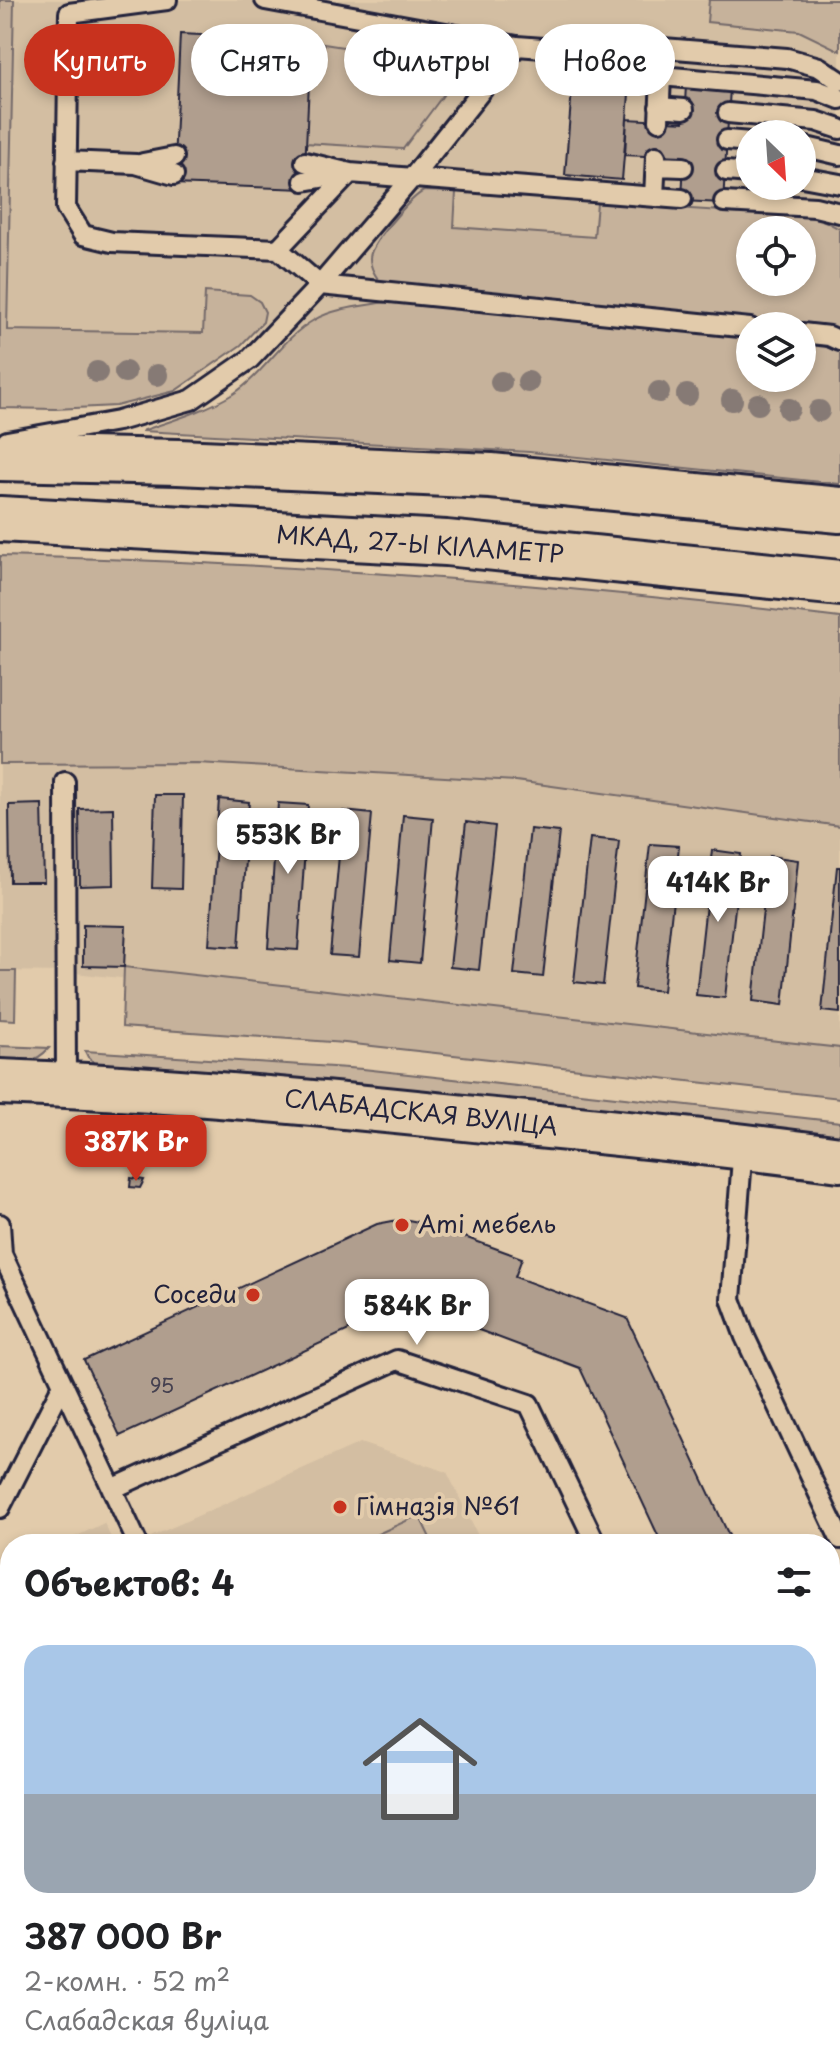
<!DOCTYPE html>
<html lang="ru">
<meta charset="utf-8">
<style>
body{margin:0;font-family:"Playpen Sans",sans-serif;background:#f6f6f6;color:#202124;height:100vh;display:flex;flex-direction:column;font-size:30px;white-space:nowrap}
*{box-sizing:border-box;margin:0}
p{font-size:26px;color:#757577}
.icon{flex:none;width:44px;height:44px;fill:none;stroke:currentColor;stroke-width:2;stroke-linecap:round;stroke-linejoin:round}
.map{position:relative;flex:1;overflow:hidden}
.details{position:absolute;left:0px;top:1534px;width:840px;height:538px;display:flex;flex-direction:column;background:#fff;border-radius:32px 32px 0 0;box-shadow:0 4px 12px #0003}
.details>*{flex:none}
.banner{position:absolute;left:24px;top:24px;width:792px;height:72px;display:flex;gap:16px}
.needle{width:52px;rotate:155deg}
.controls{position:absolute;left:736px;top:120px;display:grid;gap:16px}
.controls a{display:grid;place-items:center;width:80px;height:80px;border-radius:50%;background:#fff;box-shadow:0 4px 12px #0003;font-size:40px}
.price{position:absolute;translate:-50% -68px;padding:0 18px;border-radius:16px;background:#fff;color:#222;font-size:26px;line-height:52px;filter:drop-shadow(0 2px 4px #0008)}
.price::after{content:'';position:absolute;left:50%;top:48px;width:24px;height:18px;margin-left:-12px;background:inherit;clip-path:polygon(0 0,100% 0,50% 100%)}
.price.current{background:#c8321e;color:#fff}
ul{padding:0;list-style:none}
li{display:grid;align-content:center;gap:16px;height:424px;padding:0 24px}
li+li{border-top:2px solid #e0e0e0}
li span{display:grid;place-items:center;height:248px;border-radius:24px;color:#555}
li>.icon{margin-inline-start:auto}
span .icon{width:144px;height:144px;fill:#fffc;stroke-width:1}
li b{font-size:34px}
h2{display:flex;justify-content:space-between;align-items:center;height:96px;padding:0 24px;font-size:34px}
.chip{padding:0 28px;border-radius:36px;background:#fff;box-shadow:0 4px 12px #0003;font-size:28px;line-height:72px}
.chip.current{background:#c8321e;color:#fff}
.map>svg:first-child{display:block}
.built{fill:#d3bea2;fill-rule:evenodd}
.green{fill:#c6b29b;stroke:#746a6b;stroke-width:2;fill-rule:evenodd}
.building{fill:#b09e8e;stroke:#22223b;stroke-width:2}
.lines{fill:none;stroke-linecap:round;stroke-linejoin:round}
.lane-casing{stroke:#22223b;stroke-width:24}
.secondary-casing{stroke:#22223b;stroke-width:50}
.highway-casing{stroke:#22223b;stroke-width:50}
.lane{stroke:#e2cbab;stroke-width:18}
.secondary{stroke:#e2cbab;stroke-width:44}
.highway{stroke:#e2cbab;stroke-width:44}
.tree{fill:#867a75}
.poi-dot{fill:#c8321e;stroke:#e2cbab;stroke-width:3}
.labels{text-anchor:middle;stroke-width:8;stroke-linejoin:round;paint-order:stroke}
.number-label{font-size:20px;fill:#464150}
.street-label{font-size:24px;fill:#22223b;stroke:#e2cbab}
.poi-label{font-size:24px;fill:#22223b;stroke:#e2cbab;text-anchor:start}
</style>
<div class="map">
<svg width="840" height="2071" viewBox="0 0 840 2071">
<rect width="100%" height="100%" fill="#e2cbab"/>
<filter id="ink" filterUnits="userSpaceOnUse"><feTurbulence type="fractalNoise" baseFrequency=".0125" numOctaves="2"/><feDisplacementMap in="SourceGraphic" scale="16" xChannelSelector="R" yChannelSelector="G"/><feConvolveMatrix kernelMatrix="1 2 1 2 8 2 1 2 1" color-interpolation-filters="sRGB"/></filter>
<g filter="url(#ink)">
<path class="built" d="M0,0H840V366L802,363V326H750V360L309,334L0,330ZM750,134H802V186H750ZM750,230H802V282H750Z
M199,763L520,781L840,826V1058L66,972L0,971V765Z
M360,1443L447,1472L482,1544H135Z
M104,1523L114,1544H60Z
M10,1568V2062H484L471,2067L472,2071H0V1572Z
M527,2062H808L812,2071H523Z"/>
<path class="green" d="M0,0H14L7,330L203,333L205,292L250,295L260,302L265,312L263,322L241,345L175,391L116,406L55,409L0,408Z
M709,0H840V51L799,31L707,22Z
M311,42L433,61C444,70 448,76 447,90L403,149L305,143Z
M424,191L456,192L454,227L594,237L597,203L817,217L840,229V328L383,286C377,278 370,269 370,258C370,244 411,197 424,191ZM750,230H802V282H750Z
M385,302H413L750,337V378H802V342L819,344L840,352V484L529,452L142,431C173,420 205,411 233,394C264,374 282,338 314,320C334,308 363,306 385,302Z
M0,556C280,562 562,584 840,618V826L516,781L197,763L0,764Z
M124,967L840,1048V1098L345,1043L122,1027Z
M0,971H16L15,1020L0,1019Z
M0,1046L49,1048C35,1064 20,1064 0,1063Z
M85,1051L363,1069L840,1122V1142L100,1067L88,1057Z
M419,1515L433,1544H356Z
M10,1612V1663L0,1643V1617Z
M840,1816V2058L830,2036V1821Z
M540,2062H606L610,2071H544Z
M643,2062H740L744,2071H647Z"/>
<path class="building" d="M180,34L311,40L304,189L173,184Z
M686,85L730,88L723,203L682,201L684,158L625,155L627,119L684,122Z
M572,89L629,94L622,180L565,175Z
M155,795H183L181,889L152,888Z
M219,799L249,802L239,947L209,945Z
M278,803L308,805L298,950L268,948Z
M42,804L44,882H10L9,805Z
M113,808L114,885L80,886L79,809Z
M343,811L372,814L359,957L330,955Z
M403,815L433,818L420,963L390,960Z
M466,822L495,826L479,970L450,967Z
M530,829L559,832L543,977L514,974Z
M590,838L619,841L603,985L574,982Z
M650,844L679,846L663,991L634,988Z
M712,850L741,854L725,998L696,995Z
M769,856L798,860L783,1005L753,1001Z
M837,867H840V1013L822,1011Z
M83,925L126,926L124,967L83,966Z
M131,1178L144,1180L140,1188L130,1187Z
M403,1219L429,1224L522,1258L515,1277L627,1318L733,1544H662L580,1368L407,1303L120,1436L84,1360L377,1224Z
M6,1916L10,1924V2000L0,2005V1918Z
M97,2062H256L237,2071H89L99,2067Z
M282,2062H315L296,2071H286Z"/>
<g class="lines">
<g class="lane-casing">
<path id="lane" d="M167,0L69,13L66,208L83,235L112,242L278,249L320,285L750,328
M265,0L517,46L608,53L661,76L817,90L840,99
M613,53L663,48L787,58L819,67L840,81
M659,107L684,109
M728,113L816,121L840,129
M659,121L661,76
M727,140L750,142
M802,146L840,155
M66,161L136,164L174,175
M143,163L174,157
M656,166L683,167
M726,171L750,173
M802,177L840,184
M304,181L350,173L682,199
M654,197L656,156
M724,202L815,207L840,213
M278,249L350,173L305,162
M802,333L829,336L840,341
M7,441L118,421L191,400L250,359L320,285L412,178L517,46
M65,782L66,1084
M743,1146L731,1299L745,1337L840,1539
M0,1224L2,1254L138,1544
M112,1489L397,1360L529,1404L596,1544
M0,1508L63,1384
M457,2062L460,2071"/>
</g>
<g class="secondary-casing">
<path id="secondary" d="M0,1082C162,1088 323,1103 484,1120C603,1131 722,1143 840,1159"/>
</g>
<g class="highway-casing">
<path id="highway" d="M0,458L178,462L491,476L840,510
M0,519L446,543L840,583"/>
</g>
<use href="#lane" class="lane"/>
<use href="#secondary" class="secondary"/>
<use href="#highway" class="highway"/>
</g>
<g class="tree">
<circle cx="97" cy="372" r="11"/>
<circle cx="125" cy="372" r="11"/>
<circle cx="157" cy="375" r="11"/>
<circle cx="501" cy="382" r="11"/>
<circle cx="528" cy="382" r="11"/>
<circle cx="659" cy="392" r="11"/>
<circle cx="687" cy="395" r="11"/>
<circle cx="732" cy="400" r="11"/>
<circle cx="758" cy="404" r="11"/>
<circle cx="789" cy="409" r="11"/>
<circle cx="819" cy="411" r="11"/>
</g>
</g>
<g class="poi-dot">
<circle cx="402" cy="1225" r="8"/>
<circle cx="253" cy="1295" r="8"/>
<circle cx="340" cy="1507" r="8"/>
</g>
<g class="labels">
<g class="number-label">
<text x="162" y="1393">95</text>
</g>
<g class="street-label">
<text transform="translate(420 545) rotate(4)" y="8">МКАД, 27-Ы КІЛАМЕТР</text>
<text transform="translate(421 1113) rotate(6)" y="8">СЛАБАДСКАЯ ВУЛІЦА</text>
</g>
<g class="poi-label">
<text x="418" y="1233">Ami мебель</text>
<text x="237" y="1303" text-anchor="end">Соседи</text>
<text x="356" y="1515">Гімназія №61</text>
</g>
</g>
</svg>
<div class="controls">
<a><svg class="needle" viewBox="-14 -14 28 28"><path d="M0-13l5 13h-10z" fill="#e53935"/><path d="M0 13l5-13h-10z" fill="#757577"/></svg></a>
<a><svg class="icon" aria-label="locate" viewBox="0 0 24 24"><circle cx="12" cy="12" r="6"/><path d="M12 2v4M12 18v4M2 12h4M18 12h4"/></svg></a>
<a><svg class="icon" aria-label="layers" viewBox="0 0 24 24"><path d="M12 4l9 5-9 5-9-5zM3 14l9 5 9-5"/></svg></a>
</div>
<b class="price" style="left:288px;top:876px">553K Br</b>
<b class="price" style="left:718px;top:924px">414K Br</b>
<b class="price current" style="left:136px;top:1183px">387K Br</b>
<b class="price" style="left:417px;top:1347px">584K Br</b>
<div class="banner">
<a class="chip current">Купить</a>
<a class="chip">Снять</a>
<a class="chip">Фильтры</a>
<a class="chip">Новое</a>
</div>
<section class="details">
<h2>Объектов: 4<svg class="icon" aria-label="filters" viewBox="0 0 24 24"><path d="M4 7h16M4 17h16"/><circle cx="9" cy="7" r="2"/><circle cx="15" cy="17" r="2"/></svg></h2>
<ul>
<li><span style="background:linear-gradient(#a9c7e8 60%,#9aa5b1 0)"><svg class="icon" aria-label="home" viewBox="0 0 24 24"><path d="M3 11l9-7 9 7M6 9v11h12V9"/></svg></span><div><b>387 000 Br</b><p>2-комн. · 52 m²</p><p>Слабадская вуліца</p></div></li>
</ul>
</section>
</div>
